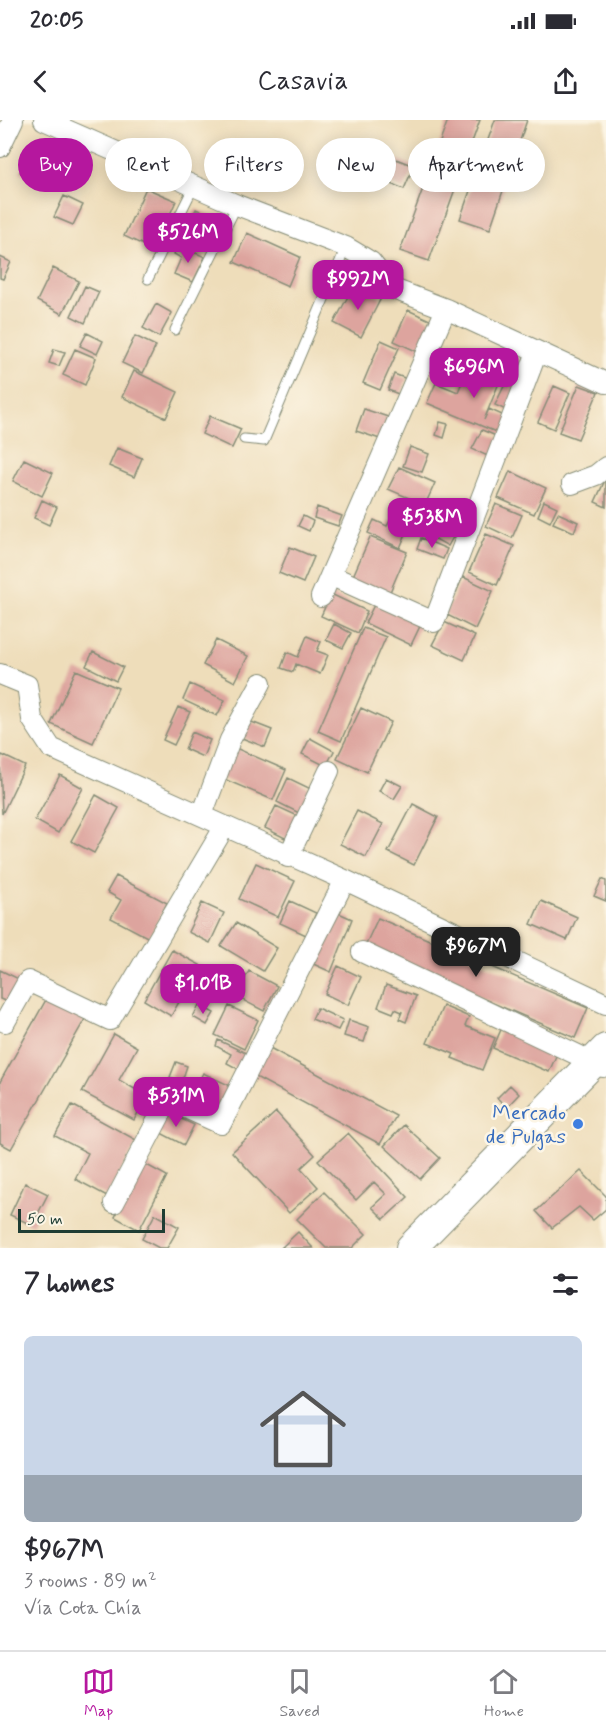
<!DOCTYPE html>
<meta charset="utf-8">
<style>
body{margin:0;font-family:Mynerve,sans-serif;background:#f7f7f7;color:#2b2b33;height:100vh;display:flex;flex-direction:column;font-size:22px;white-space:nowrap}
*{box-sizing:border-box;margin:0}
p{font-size:20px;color:#7c7c81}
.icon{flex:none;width:33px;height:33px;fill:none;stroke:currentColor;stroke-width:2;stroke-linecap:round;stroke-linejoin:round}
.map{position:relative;height:1128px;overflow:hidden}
.drawer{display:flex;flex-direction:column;background:#fff;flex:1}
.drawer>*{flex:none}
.hud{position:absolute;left:18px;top:18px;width:570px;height:54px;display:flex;gap:12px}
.scale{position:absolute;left:18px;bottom:15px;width:147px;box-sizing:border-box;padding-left:6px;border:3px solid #1f3d34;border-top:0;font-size:16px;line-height:21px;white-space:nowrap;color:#1f3d34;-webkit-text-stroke:4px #fcf5e5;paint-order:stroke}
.price{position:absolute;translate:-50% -51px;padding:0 14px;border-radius:12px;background:#b5179e;color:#fff;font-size:20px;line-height:39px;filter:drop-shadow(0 2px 3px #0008)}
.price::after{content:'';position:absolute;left:50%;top:36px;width:18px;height:14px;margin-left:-9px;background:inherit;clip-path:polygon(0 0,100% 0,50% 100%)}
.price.on{background:#222;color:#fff}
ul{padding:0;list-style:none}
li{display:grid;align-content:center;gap:12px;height:318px;padding:0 24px}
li+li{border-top:2px solid #e1e1e2}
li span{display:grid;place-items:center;height:186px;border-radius:9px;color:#555}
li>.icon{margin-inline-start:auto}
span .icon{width:108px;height:108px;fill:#fffc;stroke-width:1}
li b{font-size:26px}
h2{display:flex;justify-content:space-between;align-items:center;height:72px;padding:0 24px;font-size:26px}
.tag{padding:0 21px;border-radius:27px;background:#fff;box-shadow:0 3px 15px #0003;font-size:21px;line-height:54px}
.tag.on{background:#b5179e;color:#fff}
.status{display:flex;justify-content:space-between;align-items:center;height:42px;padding:0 30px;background:#fff;direction:ltr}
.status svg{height:16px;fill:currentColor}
header{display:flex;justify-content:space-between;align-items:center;height:78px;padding:0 24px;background:#fff;font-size:27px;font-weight:600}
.menu{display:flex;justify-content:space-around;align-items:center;height:84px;border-top:2px solid #e1e1e2;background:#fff;font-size:16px;color:#7c7c81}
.menu a{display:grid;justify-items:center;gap:3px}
.menu .on{color:#b5179e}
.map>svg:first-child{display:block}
.building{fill:#dda49e}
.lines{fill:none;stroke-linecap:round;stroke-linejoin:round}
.lane-casing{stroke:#868d77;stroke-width:11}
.street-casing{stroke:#868d77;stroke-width:22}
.primary-casing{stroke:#868d77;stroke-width:32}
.lane{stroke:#fff;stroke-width:9}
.street{stroke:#fff;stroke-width:20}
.primary{stroke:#fff;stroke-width:30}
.shop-dot{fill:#3f7fe0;stroke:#fcf5e5;stroke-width:2}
.labels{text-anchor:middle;stroke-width:5;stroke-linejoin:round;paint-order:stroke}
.shop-label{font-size:21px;fill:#366cbe;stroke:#fcf5e5;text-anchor:end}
</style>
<div class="status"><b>20:05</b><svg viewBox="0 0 49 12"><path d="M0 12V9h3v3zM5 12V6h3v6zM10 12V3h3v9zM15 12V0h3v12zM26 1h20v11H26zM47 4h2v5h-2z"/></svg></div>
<header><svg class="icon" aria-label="back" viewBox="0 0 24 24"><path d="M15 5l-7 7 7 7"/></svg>Casavia<svg class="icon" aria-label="share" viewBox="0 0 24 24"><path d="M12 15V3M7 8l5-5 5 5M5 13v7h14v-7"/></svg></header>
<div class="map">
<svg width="606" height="1128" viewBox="0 0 606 1128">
<rect width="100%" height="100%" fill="#fcf5e5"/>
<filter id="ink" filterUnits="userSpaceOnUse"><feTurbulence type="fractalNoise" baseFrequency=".0167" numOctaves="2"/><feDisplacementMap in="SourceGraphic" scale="12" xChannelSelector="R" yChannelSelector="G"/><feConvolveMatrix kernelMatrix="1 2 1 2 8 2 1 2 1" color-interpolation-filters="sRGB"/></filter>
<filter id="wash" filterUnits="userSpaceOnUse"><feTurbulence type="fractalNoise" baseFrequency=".008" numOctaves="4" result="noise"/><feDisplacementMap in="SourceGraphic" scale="24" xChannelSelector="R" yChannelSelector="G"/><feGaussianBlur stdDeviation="1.35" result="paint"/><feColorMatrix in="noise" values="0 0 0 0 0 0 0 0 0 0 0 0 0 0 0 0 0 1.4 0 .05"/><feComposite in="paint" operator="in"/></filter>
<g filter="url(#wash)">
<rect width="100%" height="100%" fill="#eeddba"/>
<g id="blocks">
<path class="building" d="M448,0H480L429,141L400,131Z
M495,0H527L490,109L460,99Z
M38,18L62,31L44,65L20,52Z
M391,37L414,46L404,69L382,60Z
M146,68L176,81L154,130L124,116Z
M64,76L83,85L73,105L54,97Z
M196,89L226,103L214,130L184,116Z
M247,113L300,137L288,166L234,142Z
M178,125L205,137L193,162L174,154L181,138L174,134Z
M0,137L11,142L3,159L0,158Z
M53,148L79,161L62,194L37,181Z
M354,165L381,178L361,217L334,203Z
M85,166L99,172L85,203L71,196Z
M156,184L172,193L159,217L143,208Z
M408,190L432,201L418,232L394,221Z
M87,213L103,221L97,234L80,226Z
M135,216L156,226L143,253L122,243Z
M381,220L399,228L380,270L363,263Z
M54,229L65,232L59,246L49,243Z
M75,229L96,238L85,265L63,255Z
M491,243L505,248L484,300L489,289L511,299L503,315L427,283L436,263L458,272L465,255L470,257L474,247L487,252Z
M134,251L178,272L166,298L122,277Z
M394,254L407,259L401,275L388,270Z
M508,258L523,265L510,292L495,285Z
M579,265L598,272L578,319L559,312Z
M554,266L570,273L554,309L538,302Z
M364,289L388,297L380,319L356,311Z
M210,296L241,309L232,328L202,314Z
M440,302L448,304L444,318L436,315Z
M482,310L501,318L492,338L472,329Z
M410,327L429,334L422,352L403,346Z
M117,328L142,338L134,357L109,346Z
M24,339L53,353L42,376L13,361Z
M399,347L435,363L425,385L388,369Z
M510,351L546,368L534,394L498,378Z
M606,358V387L595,382Z
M42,380L57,387L49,405L34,398Z
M544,381L557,387L550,402L538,396Z
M496,384L522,395L512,418L486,406Z
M317,387L342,396L338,406L314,398Z
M420,387L458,408L448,426L410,405Z
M558,393L578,402L574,412L553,403Z
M303,396L313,401L309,411L298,406Z
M374,400L387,406L390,401L408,409L400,428L368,413Z
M486,414L514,426L497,465L469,452Z
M370,417L407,432L387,479L350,463Z
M421,418L447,429L443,439L417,429Z
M290,427L314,437L303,463L279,453Z
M463,457L493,471L475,509L445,494Z
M331,474L367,491L358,513L321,496Z
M375,483L421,504L411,525L365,503Z
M444,502L475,516L464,540L432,525Z
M334,504L351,513L343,528L326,520Z
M363,508L386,517L341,621L318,611Z
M307,516L321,522L317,531L328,535L320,554L296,544L293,552L281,548L287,532L298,537Z
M216,520L248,536L235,562L203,545Z
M93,532L123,547L116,561L86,546Z
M76,550L118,568L93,623L51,604Z
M190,564L225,580L217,596L183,580Z
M178,587L190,592L174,625L163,620Z
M361,588L391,602L367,652L337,638Z
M249,601L272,610L265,627L242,618Z
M192,612L210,620L203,637L185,629Z
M310,618L334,631L326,646L302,634Z
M231,626L286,650L273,680L217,656Z
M2,635L25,646L2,694L0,640Z
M60,655L83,668L58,713L35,700Z
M288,658L311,669L299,693L277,682Z
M386,658L402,666L394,679L379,671Z
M96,675L119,688L94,733L71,721Z
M413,684L438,697L414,745L388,732Z
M276,686L298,696L287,719L265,708Z
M357,691L383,704L366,737L340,724Z
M256,743L295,761L278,797L239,779Z
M116,756L167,783L149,818L111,798L121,780L107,772Z
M602,759L606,761V781L594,776Z
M290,781L316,793L306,815L280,803Z
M541,781L577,797L567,820L531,804Z
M202,783L224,793L210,823L188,812Z
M332,790L352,799L331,852L309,842Z
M378,798L588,888L575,918L364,828Z
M236,803L277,828L263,851L221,826Z
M172,830L200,845L171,896L144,880Z
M338,846L361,857L348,885L325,874Z
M0,850L23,861L12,884L0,879Z
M249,851L277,866L264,891L235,876Z
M386,865L416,876L406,902L399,899L402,892L395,889L393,893L378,887Z
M47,878L85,899L11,1029L0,1023V962Z
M199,885L214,893L207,905L193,897Z
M229,886L258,900L244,929L215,915Z
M443,886L469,897L465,906L495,918L482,950L452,938L454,934L427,923Z
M317,888L343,900L338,910L312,899Z
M349,900L369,907L364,922L344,916Z
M503,905L559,929L549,952L493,928Z
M114,914L137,927L119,960L147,976L134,1000L82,972Z
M218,920L248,934L240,950L227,943L231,934L216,926Z
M268,927L396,996L380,1024L252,955Z
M176,942L187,946L182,961L170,957Z
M203,953L233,967L220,995L189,980Z
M510,965L519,974L507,987L497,978Z
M72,985L138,1021L107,1076L75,1059L88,1033L55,1016Z
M167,992L194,1005L184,1025L157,1011Z
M276,992L315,1035L301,1048L318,1067L289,1093L232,1032Z
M404,1005L440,1038L420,1059L384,1026Z
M348,1013L408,1077L384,1099L372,1087L386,1074L374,1062L356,1080L318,1040Z
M143,1043L167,1056L139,1110L115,1097Z
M581,1051L606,1076V1089L593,1100L579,1087L552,1108L536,1091Z
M25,1063L48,1074L32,1105L10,1095Z
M324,1072L366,1114L352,1128H326L297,1099Z
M155,1094L179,1107L167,1128H159L142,1119Z
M298,1112L313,1128H281Z"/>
</g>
</g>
<g filter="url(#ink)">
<use href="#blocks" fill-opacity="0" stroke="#868d77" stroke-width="1.5"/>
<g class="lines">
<g class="lane-casing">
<path id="lane" d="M148,159L194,66
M175,210L237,85
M244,319L264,321L346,127"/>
</g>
<g class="street-casing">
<path id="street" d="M44,0L237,85L346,127L371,142L391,168L446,189L606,263
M0,27L13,0
M572,364L596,355L606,347
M332,456L434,502L537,232
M321,477L446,189
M0,554L27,565L32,599L51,628L345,760L606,884
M202,695L230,620L261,563
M288,737L329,651
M362,832L603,947
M5,902L28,861L110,900L225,706
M114,1083L168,980L221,1004L345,760"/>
</g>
<g class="primary-casing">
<path id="primary" d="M411,1128L606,929"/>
</g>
<use href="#lane" class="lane"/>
<use href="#street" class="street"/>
<use href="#primary" class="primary"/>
</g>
</g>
<circle class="shop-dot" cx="578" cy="1004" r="6"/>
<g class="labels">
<g class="shop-label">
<text x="566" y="999">Mercado<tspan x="566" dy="24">de Pulgas</tspan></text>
</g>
</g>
</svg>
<div class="scale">50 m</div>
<b class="price" style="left:188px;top:144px">$526M</b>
<b class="price" style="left:358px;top:191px">$992M</b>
<b class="price" style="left:474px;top:279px">$696M</b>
<b class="price" style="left:432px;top:429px">$538M</b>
<b class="price on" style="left:476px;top:858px">$967M</b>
<b class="price" style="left:203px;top:895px">$1.01B</b>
<b class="price" style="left:176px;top:1008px">$531M</b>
<div class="hud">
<a class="tag on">Buy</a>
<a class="tag">Rent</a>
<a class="tag">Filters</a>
<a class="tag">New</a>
<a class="tag">Apartment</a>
</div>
</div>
<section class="drawer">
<h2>7 homes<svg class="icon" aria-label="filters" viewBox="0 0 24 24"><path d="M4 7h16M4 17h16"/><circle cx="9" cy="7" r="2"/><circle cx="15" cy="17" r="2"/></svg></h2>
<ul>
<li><span style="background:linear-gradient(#c9d6e8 75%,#9aa5b1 0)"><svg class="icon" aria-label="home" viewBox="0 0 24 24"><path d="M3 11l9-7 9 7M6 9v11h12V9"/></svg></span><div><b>$967M</b><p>3 rooms · 89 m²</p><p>Vía Cota Chía</p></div></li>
</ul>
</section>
<nav class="menu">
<a class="on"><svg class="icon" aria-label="map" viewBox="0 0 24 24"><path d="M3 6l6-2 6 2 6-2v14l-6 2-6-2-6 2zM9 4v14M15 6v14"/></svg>Map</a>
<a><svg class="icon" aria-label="saved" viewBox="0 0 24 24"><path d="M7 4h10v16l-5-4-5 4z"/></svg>Saved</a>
<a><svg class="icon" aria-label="home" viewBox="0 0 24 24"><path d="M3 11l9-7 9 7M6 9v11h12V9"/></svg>Home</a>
</nav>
